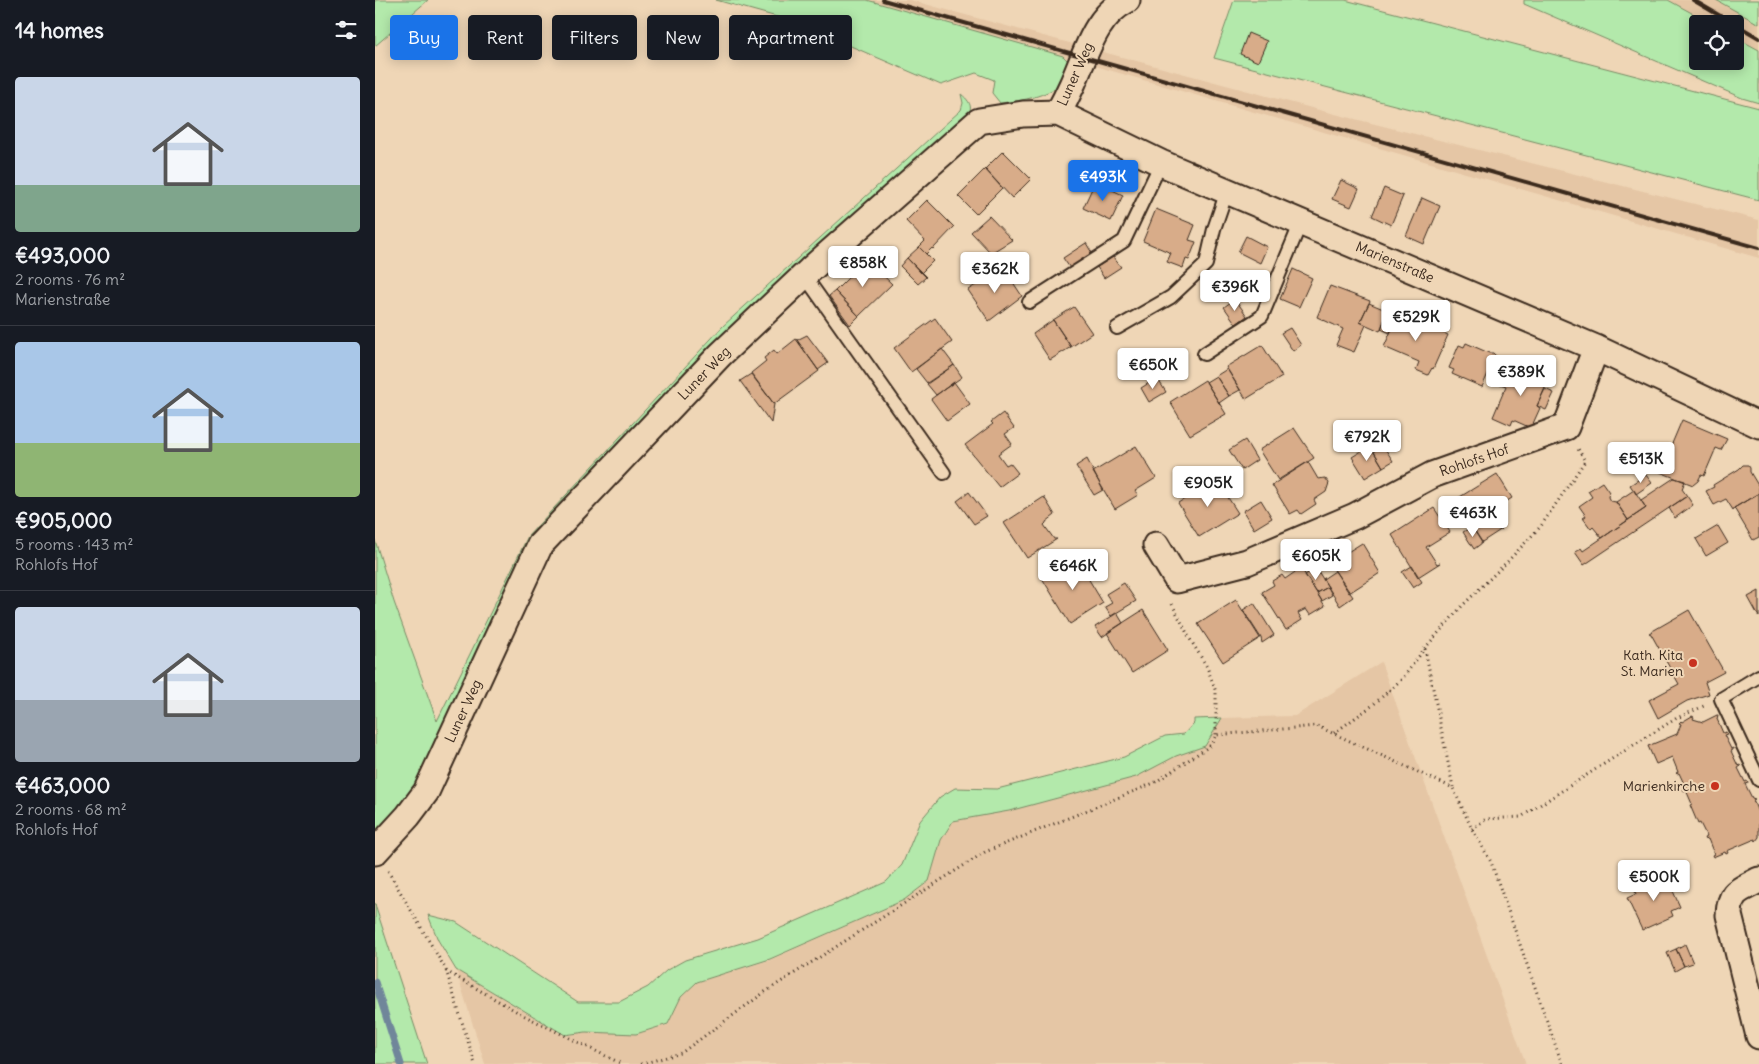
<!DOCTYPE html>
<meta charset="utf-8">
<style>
body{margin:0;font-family:Delius,sans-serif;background:#20242c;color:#f1f3f6;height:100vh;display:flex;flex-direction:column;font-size:19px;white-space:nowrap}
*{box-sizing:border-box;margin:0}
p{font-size:16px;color:#9ea1a6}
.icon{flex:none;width:28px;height:28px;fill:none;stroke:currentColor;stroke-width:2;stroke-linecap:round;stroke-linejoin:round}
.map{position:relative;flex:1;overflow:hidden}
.sheet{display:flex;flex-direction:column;background:#171b24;width:375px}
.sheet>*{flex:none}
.hud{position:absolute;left:15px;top:15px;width:475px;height:45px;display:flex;gap:10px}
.tools{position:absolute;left:1314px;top:15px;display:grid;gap:10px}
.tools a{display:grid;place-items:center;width:55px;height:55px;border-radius:5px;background:#171b24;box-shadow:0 2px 12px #0003;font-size:25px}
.price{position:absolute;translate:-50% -42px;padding:0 11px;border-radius:5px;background:#fff;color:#222;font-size:16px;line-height:32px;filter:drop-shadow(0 1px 2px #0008)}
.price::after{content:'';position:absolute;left:50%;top:30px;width:15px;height:11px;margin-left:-8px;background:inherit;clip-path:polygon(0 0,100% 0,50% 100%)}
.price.current{background:#1a73e8;color:#fff}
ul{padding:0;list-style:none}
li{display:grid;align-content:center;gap:10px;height:265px;padding:0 15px}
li+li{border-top:1px solid #363941}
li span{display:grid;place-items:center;height:155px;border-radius:5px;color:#555}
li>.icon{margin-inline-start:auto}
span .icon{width:90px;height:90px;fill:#fffc;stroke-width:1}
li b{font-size:21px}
h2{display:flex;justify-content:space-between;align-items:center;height:60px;padding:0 15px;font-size:21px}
.chip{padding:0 18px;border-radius:5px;background:#171b24;box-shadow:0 2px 12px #0003;font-size:18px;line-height:45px}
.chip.current{background:#1a73e8;color:#fff}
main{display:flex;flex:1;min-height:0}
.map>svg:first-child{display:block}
.built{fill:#e5c6a5}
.green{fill:#b3e9ab;stroke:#778a64}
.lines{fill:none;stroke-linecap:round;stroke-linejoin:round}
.stream{stroke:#6f869a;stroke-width:7}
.building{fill:#d8ac89;stroke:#3b2a1e}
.lane-casing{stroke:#3b2a1e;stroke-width:16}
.street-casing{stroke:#3b2a1e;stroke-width:29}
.path{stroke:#3b2a1e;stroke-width:3;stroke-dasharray:1 4;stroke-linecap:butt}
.lane{stroke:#efd6b6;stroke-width:12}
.street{stroke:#efd6b6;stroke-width:25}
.rail{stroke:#3b2a1e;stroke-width:4}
.poi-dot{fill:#c8321e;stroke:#efd6b6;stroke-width:2}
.labels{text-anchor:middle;stroke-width:4;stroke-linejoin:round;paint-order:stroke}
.street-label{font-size:14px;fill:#3b2a1e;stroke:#efd6b6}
.poi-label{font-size:14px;fill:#3b2a1e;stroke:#efd6b6;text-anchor:end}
</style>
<main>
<section class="sheet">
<h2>14 homes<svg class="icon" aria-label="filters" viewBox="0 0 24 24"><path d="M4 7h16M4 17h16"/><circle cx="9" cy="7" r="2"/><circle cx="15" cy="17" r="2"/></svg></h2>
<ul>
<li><span style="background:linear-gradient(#c9d6e8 70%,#7fa58c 0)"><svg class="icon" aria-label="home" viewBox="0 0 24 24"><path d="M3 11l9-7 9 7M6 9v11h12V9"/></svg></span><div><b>€493,000</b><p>2 rooms · 76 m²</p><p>Marienstraße</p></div></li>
<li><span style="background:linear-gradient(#a9c7e8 65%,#8fb573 0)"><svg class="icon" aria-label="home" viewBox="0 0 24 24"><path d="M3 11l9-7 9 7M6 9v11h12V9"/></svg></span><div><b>€905,000</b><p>5 rooms · 143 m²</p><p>Rohlofs Hof</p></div></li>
<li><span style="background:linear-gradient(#c9d6e8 60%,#9aa5b1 0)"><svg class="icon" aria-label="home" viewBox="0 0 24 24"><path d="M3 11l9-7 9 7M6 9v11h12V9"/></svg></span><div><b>€463,000</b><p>2 rooms · 68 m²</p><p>Rohlofs Hof</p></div></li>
</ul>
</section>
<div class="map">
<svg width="1384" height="1064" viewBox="0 0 1384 1064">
<rect width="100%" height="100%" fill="#efd6b6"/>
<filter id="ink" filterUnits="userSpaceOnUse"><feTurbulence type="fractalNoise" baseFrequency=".02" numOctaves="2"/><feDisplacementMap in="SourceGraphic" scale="10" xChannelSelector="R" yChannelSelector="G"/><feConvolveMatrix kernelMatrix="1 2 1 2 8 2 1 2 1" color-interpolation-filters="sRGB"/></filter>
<g filter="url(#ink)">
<path class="built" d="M492,0H535L944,110L1384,220V258Z
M1293,0H1341L1384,24V50L1360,37V24H1337Z
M1006,662L1151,1064H110L81,970L190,1036L211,1032L261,1034L293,1025L306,997L322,982L395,960L529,900L554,881L566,840L578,821L634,811L761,777L801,756L830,746L847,718L920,716Z"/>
<path class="green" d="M0,0H53L0,46Z
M341,0H492L688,56L695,63L690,83C666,97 653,100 625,103L617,93L619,80L601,73L566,85L420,22Z
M859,0H970L1384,108V200L839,58Z
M1149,0H1293L1337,24H1322V61H1360V37L1384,50V103L1367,98L1149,4Z
M1341,0H1384V24Z
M586,94C600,105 597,112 586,125L510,186L390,298L162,532L34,800L0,838V540L19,602L62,721L153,536L348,326L586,110L588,103Z
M847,718L830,746L801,756L761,777L634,811L578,821L566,840L554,881L529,900L395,959L322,982L306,997L293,1024L261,1034L211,1032L190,1035L81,970L63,940L53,915L81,922L203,1002H244L273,987L292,970L310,960L383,938L511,882L527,865L545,821L565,797L580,788L622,789L749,757L790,736L809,734L819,723V719Z
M0,903L1,908L52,1064H0Z"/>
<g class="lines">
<path class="stream" d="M0,982L26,1064"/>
</g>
<path class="building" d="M873,33L892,41L883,62L865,54Z
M628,151L656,179L637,198L610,169Z
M610,169L627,188L601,214L583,196Z
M966,180L984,189L976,207L957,199Z
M720,182L748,195L736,221L708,208Z
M1009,188L1028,196L1016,225L997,216Z
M1047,198L1065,206L1049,244L1031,236Z
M552,200L579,227L558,249L557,248L551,254L544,247L550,241L531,221Z
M781,209L820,225L814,240L821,242L814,260L811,259L808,268L792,262L796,253L768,241Z
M614,216L637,240L616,253L596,232Z
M871,236L892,247L885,263L863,252Z
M711,243L717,253L695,268L688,258Z
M544,247L558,261L546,273L532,258Z
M738,257L746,267L729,278L722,267Z
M532,258L551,277L543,284L525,266Z
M493,261L517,284L484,316L460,291L486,265L488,266Z
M628,267L647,296L614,321L593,290Z
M918,269L937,278L924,307L905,299Z
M955,286L995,301L985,322L991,325L979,352L961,345L968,329L942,317Z
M460,291L484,316L475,325L454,296Z
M860,299L872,316L861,324L849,307Z
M994,303L1013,311L1005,331L985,322Z
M699,307L717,333L696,347L678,320Z
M1013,311L1022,315L1015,333L1006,329Z
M1024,313L1073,335L1058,369L1057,368L1053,375L1041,370L1044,362L1009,347Z
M560,318L577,342L536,372L519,348Z
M678,320L696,347L675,360L658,334Z
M915,328L926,345L918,351L906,333Z
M432,335L453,363L443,370L422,340Z
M421,339L444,371L399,404L376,373L391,361L389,358L399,350L402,354Z
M1091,343L1114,353H1118L1121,356L1107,387L1077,374L1079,370L1074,368L1084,345L1089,347Z
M887,345L907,377L871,399L851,367Z
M567,349L579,365L552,383L541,369Z
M1140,364L1174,379L1162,406L1165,408L1156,428L1138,420L1136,425L1118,417L1131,386L1125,384L1129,375L1133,377Z
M579,365L587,377L561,395L552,384Z
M852,369L865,390L854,396L841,376Z
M376,374L399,404L396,423L365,381Z
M841,376L854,396L844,403L831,382Z
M782,378L791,392L774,402L766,388Z
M830,380L851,414L815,435L795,402Z
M579,382L595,404L572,421L556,399Z
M1170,389L1179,393L1171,410L1162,406Z
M628,413L639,428L630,434L637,444L623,454L631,465L635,463L643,473L624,487L590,445L618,424L616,422Z
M1307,420L1352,439L1346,450L1341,448L1329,476L1326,475L1323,481L1318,485L1285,472Z
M919,428L939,458L903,480L884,450Z
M870,440L882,460L867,470L854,450Z
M1007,444L1018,461L1008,467L998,450Z
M761,446L781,478L760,491L763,495L740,509L718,472Z
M995,446L1008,467L990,478L977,457Z
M712,459L728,490L719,495L701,466Z
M933,462L943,479L950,478L954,483L951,492L939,500L941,504L926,514L923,510L915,514L897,485Z
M1368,465H1373L1375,468V472L1384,487V493L1359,508L1358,510L1351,499L1339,505L1331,491L1339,487L1338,485L1364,469Z
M1122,474L1137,498L1113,513L1124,530L1127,529L1107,542L1080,500Z
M1271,475L1277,483L1261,494L1255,485Z
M1299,478L1310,481L1307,489L1312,496L1209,565L1200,552L1206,548L1208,551L1271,508L1266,500Z
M841,479L863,513L824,537L803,503Z
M1227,482L1234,492L1233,497L1235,501L1241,502L1253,520L1227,538L1218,527L1216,529L1208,518L1211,516L1204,506L1217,497L1213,491Z
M1259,490L1271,508L1253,520L1241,502Z
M594,492L612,516L599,524L582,501Z
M1384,493V537L1378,540L1359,508Z
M1312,496L1318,505L1300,518L1294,508Z
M669,497L680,515L671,522V523L669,525L679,539H682L652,558L629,523Z
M886,500L897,518L879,529L868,511Z
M1059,508L1075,532L1051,547L1062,564L1065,563L1043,577L1017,535Z
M1343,526L1353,543L1331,556L1321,539Z
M1097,527L1107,543L1099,549L1088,532Z
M987,543L1005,573L974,593L955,563Z
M701,558L728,603L695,624L667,578Z
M1037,566L1047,582L1038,588L1027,572Z
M926,568L950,606L935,615L931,609L923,613L927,620L911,630L887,592L899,585L897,581L907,575L910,579Z
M941,568L953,587L942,593L930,575Z
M960,571L978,597L965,606L948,579Z
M749,583L761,601L736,616L730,607L737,603L731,594Z
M953,587L957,595L947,601L942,593Z
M1384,591V617L1373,597Z
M861,600L885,638L848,662L823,624Z
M879,603L899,635L887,643L886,638L868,610Z
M768,610L793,650L757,673L732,633Z
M1314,610L1349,672L1330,682L1334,694L1312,701L1283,718L1274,700L1304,684L1287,654L1285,653L1286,652L1276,634L1274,633Z
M742,613L748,623L727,637L720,627Z
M1342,715H1343L1342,719L1348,733L1351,732L1352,734L1349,735L1356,749L1358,748V750L1356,751L1363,766L1364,765L1366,766L1363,768L1370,782L1372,781L1373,783L1370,784L1377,798L1380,799L1378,800L1384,815V837L1381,841L1380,839L1352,851L1353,853L1351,854L1350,852L1338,857L1337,855L1339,854L1333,839L1330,840L1329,838L1332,837L1325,823L1323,824L1315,805L1317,804L1311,790L1309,791L1308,789L1311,788L1304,773L1302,774L1301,773L1303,772L1297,757L1281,764L1273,746L1302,734L1306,724L1304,723L1306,721L1307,722L1317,716L1319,717L1318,719L1328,722Z
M1291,875L1305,907L1296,911L1298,916L1267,930L1252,898L1261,894L1259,889Z
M1310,944L1318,963L1309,966L1301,949Z
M1301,949L1309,966L1300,971L1292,953Z"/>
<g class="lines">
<g class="lane-casing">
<path id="lane" d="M429,275L569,473
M654,302L749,241L786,163
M742,328L796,297L831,264L839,229L852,191
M829,354L887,316L926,222
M1384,676L1346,699L1384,780"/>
</g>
<g class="street-casing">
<path id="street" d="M683,113C688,104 693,94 697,85C711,54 720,16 752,0
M781,545L802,580L872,562L980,516L1057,475L1191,427L1221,348
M0,852L33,816L51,792L165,545L345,355L435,270L604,121L648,114L683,113L786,163L1221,348L1384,425
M1384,880C1364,891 1355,890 1354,915L1384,1036"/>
</g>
<path class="path" d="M797,604L815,639L832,667L841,692V735
M1050,649L1078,787
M959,733L998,705L1028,678L1050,648L1087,606L1133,561L1166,526L1210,461L1202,447
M1097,829L1111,819L1146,817L1265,741L1302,718L1329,706
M13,871L71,970L100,1064
M71,971L146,1014L247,1064
M266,1064L306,1053L390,992L610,852L779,783L836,745L841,735L942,726L1078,788L1097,829L1116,862L1187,1064"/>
<use href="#lane" class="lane"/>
<use href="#street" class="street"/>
<path class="rail" d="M508,0L1384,248
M1318,0L1359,24
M1360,24L1384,38"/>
</g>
</g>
<g class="poi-dot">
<circle cx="1318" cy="663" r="5"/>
<circle cx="1340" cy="786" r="5"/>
</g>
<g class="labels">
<g class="street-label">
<text transform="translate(700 74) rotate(-66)" y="5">Luner Weg</text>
<text transform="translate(1020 262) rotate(23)" y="5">Marienstraße</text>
<text transform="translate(329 373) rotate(-46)" y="5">Luner Weg</text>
<text transform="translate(1099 460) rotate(-19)" y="5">Rohlofs Hof</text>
<text transform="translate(88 711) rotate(-65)" y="5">Luner Weg</text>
</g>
<g class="poi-label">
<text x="1308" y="660">Kath. Kita<tspan x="1308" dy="16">St. Marien</tspan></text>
<text x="1330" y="791">Marienkirche</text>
</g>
</g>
</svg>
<div class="tools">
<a><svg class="icon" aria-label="locate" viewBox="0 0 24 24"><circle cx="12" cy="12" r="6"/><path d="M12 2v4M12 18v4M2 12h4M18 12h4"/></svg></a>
</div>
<b class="price current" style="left:728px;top:202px">€493K</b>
<b class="price" style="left:488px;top:288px">€858K</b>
<b class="price" style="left:620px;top:294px">€362K</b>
<b class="price" style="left:860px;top:312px">€396K</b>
<b class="price" style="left:1041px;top:342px">€529K</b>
<b class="price" style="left:778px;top:390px">€650K</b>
<b class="price" style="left:1146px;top:397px">€389K</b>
<b class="price" style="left:992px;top:462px">€792K</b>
<b class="price" style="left:1266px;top:484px">€513K</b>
<b class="price" style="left:833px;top:508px">€905K</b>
<b class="price" style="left:1098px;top:538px">€463K</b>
<b class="price" style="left:941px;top:581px">€605K</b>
<b class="price" style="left:698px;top:591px">€646K</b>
<b class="price" style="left:1279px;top:902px">€500K</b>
<div class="hud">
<a class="chip current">Buy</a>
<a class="chip">Rent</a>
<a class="chip">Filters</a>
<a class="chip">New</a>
<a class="chip">Apartment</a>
</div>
</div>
</main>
